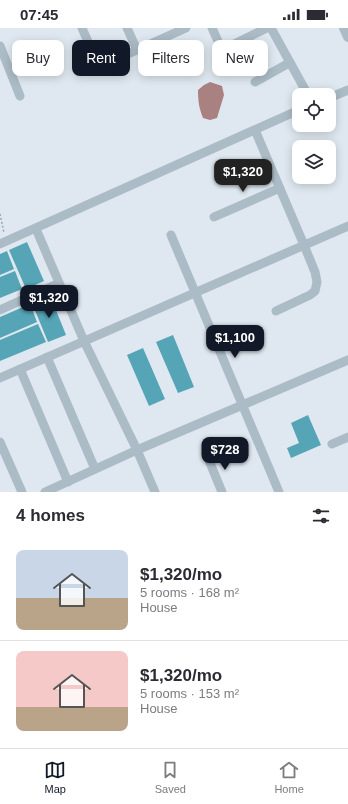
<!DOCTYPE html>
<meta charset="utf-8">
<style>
body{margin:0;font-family:Arial,sans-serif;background:#f2f2f3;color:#2b2b33;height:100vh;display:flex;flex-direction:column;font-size:15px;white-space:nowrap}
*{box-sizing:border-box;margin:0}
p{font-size:13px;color:#7c7c81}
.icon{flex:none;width:22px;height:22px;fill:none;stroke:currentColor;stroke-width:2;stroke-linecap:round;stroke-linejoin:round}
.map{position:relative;height:464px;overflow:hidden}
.details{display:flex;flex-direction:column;background:#fff;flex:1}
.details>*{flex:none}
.guide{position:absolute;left:12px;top:12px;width:324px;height:36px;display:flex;gap:8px}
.fabs{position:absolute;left:292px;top:60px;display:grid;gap:8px}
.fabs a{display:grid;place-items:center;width:44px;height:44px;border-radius:8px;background:#fff;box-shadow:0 2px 10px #0003;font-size:20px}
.price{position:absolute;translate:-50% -34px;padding:0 9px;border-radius:8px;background:#111827;color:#fff;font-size:13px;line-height:26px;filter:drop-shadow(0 1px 2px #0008)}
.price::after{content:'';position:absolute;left:50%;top:24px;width:12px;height:9px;margin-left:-6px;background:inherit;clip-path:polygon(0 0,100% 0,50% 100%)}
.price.active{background:#222;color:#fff}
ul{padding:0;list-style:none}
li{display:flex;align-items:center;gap:12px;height:100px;padding:0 16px}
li+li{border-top:1px solid #e1e1e2}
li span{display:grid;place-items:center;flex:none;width:112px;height:80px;border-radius:8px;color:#555}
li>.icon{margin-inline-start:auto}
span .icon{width:48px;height:48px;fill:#fffc;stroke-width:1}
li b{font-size:17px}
h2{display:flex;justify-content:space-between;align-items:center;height:48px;padding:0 16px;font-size:17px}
.tag{padding:0 14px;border-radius:8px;background:#fff;box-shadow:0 2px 10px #0003;font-size:14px;line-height:36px}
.tag.active{background:#111827;color:#fff}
.status{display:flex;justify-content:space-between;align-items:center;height:28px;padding:0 20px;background:#fff;direction:ltr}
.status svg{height:11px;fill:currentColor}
.tab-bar{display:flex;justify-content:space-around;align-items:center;height:56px;border-top:1px solid #e1e1e2;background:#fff;font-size:11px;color:#7c7c81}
.tab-bar a{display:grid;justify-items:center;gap:2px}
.tab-bar .active{color:#111827}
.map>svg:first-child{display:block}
.water{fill:#a98181}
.building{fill:#55a5b7}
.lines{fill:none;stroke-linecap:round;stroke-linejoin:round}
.path{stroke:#96a8b2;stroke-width:1.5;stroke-dasharray:2 2;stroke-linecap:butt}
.minor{stroke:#acbcc6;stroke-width:9}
.tertiary{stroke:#acbcc6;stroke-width:10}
</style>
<div class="status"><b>07:45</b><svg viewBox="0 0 49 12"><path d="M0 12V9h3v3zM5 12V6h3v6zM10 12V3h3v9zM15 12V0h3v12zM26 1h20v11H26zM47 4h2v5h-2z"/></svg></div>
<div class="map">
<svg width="348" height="464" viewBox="0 0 348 464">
<rect width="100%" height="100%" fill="#dfe8f0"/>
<path class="water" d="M210,54L222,58L224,67L217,90L210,92L203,90C199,80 198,73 198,62L204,57Z"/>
<path class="building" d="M27,214L44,253L26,261L9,222Z
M7,223L14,241L0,247V226Z
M15,243L22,261L0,270V249Z
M50,267L66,307L48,314L32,275Z
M30,276L37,294L0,310V289Z
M38,296L46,314L0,333V312Z
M173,307L194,359L178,365L156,314Z
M143,320L165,371L149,378L127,327Z
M308,387L321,417L291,430L287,420L299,415L291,395Z"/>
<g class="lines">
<path class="path" d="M0,186L4,205"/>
<path class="minor" d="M82,0L99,39L186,0
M127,0L137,22
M212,0L222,22L267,0
M271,0L308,67
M0,18L20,68
M255,54L289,35
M329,70L348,62
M255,102L304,217L315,244L317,254L315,263L310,267L276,283
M214,189L280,160
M36,201L84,313L137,422L155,464
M171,207L279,464
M0,216L299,82
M0,282L59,255
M47,329L95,441
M20,341L68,454
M0,350L348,198
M0,414L22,464
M332,416L348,409
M208,430L222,464
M45,464L137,422L348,332"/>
<path class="tertiary" d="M344,0L348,9"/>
</g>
</svg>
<div class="fabs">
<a><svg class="icon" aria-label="locate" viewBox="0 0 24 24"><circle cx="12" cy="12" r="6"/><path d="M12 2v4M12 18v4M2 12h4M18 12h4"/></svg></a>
<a><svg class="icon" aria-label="layers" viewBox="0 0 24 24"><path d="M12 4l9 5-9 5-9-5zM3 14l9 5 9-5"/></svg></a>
</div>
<b class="price active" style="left:243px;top:165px">$1,320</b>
<b class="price" style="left:49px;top:291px">$1,320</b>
<b class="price" style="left:235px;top:331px">$1,100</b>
<b class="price" style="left:225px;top:443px">$728</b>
<div class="guide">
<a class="tag">Buy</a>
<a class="tag active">Rent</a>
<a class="tag">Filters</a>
<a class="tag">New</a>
</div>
</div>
<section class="details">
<h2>4 homes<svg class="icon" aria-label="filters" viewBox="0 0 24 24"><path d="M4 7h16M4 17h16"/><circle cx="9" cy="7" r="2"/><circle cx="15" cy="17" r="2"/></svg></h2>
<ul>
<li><span style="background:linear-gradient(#c9d6e8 60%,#b9a48a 0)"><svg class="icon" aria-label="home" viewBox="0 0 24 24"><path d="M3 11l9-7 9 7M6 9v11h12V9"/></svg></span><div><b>$1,320/mo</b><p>5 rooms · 168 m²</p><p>House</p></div></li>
<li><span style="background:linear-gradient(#f6c9c9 70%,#b9a48a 0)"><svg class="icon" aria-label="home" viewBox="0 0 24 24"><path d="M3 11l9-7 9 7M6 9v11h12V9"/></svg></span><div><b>$1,320/mo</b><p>5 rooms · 153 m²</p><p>House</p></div></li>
</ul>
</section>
<nav class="tab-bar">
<a class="active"><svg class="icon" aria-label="map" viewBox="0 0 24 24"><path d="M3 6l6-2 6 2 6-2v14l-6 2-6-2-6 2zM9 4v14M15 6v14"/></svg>Map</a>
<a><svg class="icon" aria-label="saved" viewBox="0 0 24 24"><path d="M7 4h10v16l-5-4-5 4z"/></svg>Saved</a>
<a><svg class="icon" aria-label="home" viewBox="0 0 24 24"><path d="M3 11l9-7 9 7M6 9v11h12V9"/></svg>Home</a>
</nav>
